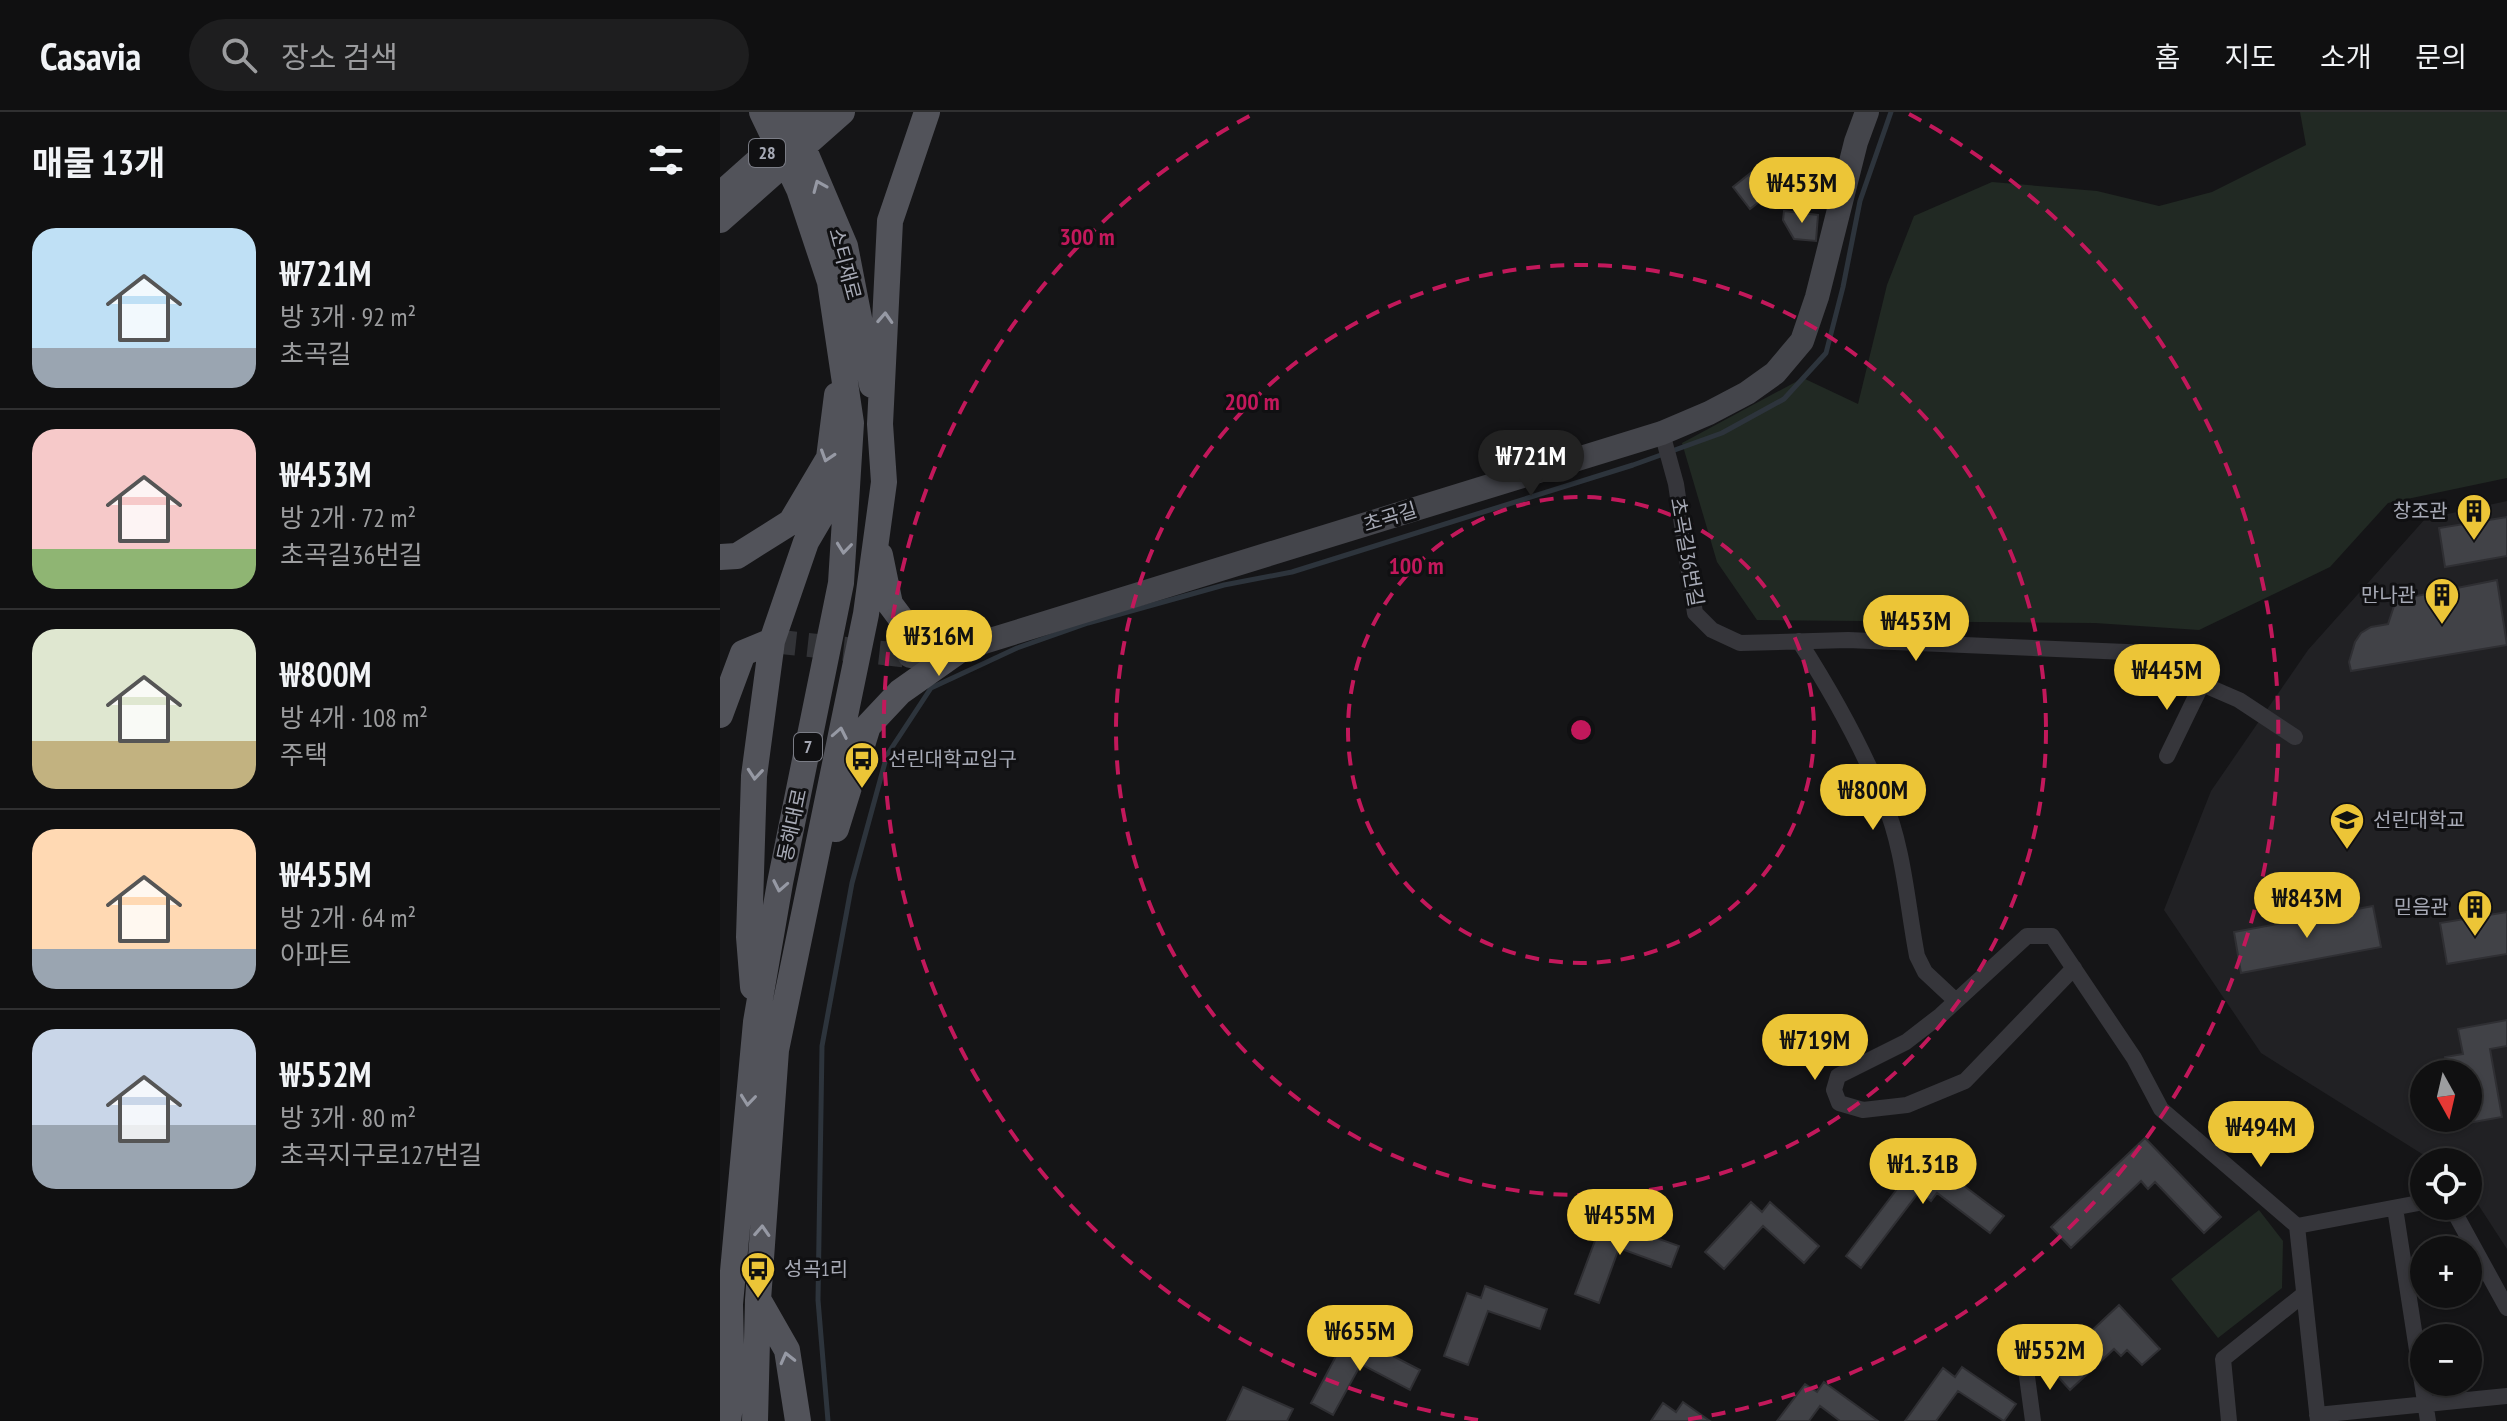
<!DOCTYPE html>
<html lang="ko">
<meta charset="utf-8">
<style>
body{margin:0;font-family:"PT Sans Narrow","Noto Sans KR",sans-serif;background:#1e1e1f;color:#f1f3f6;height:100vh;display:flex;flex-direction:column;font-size:30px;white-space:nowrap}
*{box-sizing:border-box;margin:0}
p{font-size:26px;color:#9c9d9f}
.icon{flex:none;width:44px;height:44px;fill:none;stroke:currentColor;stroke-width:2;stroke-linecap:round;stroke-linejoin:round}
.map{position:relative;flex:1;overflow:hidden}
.side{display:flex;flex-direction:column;background:#101011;width:720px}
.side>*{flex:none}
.needle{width:52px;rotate:172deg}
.buttons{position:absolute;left:1690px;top:948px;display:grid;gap:16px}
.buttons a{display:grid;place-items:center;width:72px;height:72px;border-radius:50%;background:#101011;box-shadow:0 2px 6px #0004,0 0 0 2px #303031;font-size:40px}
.price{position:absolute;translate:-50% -68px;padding:0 18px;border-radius:28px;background:#ecc537;color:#111;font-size:26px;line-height:52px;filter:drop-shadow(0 2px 4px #0008)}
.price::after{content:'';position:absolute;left:50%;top:48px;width:24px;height:18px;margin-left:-12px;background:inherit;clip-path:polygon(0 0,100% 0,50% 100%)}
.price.selected{background:#222;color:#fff}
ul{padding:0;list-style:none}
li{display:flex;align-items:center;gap:24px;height:200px;padding:0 32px}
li+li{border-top:2px solid #303031}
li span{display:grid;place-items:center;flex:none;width:224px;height:160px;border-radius:24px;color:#555}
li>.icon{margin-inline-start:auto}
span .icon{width:96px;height:96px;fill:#fffc;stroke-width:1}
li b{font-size:34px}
h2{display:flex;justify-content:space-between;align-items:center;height:96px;padding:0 32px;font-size:34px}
header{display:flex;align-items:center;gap:48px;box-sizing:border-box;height:112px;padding:0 40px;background:#101011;border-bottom:2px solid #303031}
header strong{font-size:38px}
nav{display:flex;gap:44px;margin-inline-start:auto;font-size:28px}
.search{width:560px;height:72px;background:#1e1e1f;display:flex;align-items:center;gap:20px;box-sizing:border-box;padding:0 28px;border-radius:44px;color:#9c9d9f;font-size:30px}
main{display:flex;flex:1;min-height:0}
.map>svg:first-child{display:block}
.built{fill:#212124;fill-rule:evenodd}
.green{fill:#212923}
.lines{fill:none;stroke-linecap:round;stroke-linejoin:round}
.stream{stroke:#2d343c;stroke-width:5}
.building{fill:#414247;stroke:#2f2f33;stroke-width:2}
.secondary-tunnel{stroke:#323337;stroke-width:24;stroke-dasharray:24 12;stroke-linecap:butt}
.street{stroke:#36363b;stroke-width:16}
.secondary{stroke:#44454b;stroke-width:24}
.primary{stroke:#52535a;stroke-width:26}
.oneway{stroke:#9699a4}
.ring{fill:none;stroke:#c2185b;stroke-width:4;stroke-dasharray:14 10}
.labels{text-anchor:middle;stroke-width:6;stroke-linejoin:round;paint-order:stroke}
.shield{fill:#101012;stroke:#7a7c85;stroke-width:2}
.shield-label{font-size:18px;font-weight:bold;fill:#a7aab6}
.street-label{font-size:20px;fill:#a7aab6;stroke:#101012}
.poi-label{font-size:20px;fill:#a7aab6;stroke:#101012;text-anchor:end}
.centre{fill:#c2185b;stroke:#101012;stroke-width:4}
.ring-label{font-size:24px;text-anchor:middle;font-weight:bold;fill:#c2185b;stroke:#101012;stroke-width:6;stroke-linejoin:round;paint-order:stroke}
</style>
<header>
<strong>Casavia</strong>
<div class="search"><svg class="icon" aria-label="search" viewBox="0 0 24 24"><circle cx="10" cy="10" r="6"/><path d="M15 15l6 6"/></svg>장소 검색</div>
<nav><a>홈</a><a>지도</a><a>소개</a><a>문의</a></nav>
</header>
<main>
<section class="side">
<h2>매물 13개<svg class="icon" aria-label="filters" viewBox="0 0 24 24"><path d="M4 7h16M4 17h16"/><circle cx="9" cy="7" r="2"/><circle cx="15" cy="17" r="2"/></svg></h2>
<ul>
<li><span style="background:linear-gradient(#bfe0f5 75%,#9aa5b1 0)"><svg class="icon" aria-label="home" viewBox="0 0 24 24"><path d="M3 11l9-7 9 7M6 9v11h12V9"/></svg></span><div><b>₩721M</b><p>방 3개 · 92 m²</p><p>초곡길</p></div></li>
<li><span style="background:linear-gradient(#f6c9c9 75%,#8fb573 0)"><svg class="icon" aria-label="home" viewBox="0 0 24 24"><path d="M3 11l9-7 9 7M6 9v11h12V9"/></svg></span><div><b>₩453M</b><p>방 2개 · 72 m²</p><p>초곡길36번길</p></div></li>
<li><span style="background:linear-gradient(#dfe7d0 70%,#c2b280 0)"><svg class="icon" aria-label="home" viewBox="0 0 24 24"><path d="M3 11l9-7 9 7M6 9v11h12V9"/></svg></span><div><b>₩800M</b><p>방 4개 · 108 m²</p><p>주택</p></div></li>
<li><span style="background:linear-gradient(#ffd9b3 75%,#9aa5b1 0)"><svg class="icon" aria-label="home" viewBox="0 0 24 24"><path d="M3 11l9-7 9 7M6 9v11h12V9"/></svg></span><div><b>₩455M</b><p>방 2개 · 64 m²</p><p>아파트</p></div></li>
<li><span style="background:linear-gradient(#c9d6e8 60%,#9aa5b1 0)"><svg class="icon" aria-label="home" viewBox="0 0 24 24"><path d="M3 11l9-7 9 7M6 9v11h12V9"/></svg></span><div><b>₩552M</b><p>방 3개 · 80 m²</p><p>초곡지구로127번길</p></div></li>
</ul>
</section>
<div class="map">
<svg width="1787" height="1309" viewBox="0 0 1787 1309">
<rect width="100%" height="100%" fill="#151517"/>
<path class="built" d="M1787,389V1137L1748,1077V1050H1715L1541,941L1444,798L1491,679L1588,538L1705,407ZM1704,962H1748V1006H1704Z"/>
<path class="green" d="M1580,0H1787V366L1668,391L1610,455L1479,518L1375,511L1037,508L997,450L962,331L1083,266L1138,292L1167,173L1194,104L1272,70L1377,79L1439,94L1492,80L1586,33Z
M1539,1098L1563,1129L1562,1176L1498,1226L1451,1167Z"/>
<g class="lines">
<path class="stream" d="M108,1309L98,1188L102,934L132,771L167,643L211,576L297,536L368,511L504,473L572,460L913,353L1002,321L1064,287L1106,241L1123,175L1140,89L1171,0"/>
</g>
<path class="building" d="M1042,52L1059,74L1030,97L1013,75Z
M1064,99L1098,103L1096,129L1074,127L1063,108Z
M1787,405V444L1725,455L1719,416Z
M1777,468L1787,533L1631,559L1629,550L1635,530L1641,521L1651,515L1668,512L1676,488Z
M1653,794L1661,835L1521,861L1514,820Z
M1787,800V842L1727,852L1720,811Z
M1787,908V934L1770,937L1782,1005L1748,1011V962H1728L1725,945L1743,942L1738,917Z
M1425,1026L1501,1105L1484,1121L1435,1070L1428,1077L1421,1069L1351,1136L1331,1115Z
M1203,1043L1284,1104L1270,1121L1217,1081L1211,1089L1199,1080L1141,1156L1126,1144Z
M1031,1090L1042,1100L1050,1090L1099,1134L1084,1151L1043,1114L1004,1157L985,1140Z
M897,1112L959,1134L951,1155L899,1136L879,1191L855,1182L879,1118L893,1123Z
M765,1174L827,1197L820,1217L768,1199L748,1253L724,1244L747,1181L761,1186Z
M1399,1193L1440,1237L1422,1253L1407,1238L1401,1244L1394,1237L1350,1278L1331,1257Z
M642,1228L700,1258L690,1278L641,1252L613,1303L591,1291L623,1231L636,1238Z
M1242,1255L1296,1292L1284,1309L1238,1279L1216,1309H1185L1223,1256L1235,1265Z
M1104,1270L1158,1309H1120L1100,1294L1089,1309H1057L1085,1272L1097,1280Z
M523,1275L573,1297L567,1309H507Z
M963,1290L990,1309H931L943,1291L956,1300Z"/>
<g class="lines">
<path class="secondary-tunnel" d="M52,529L190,544"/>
<path class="street" d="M942,321L956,372L975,501L992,518L1020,531L1128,528L1430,541L1482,572L1519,588L1575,625
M1079,529C1111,579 1141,632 1163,687C1184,736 1187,792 1197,844L1205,860L1236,889
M1447,644L1482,572
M1354,856L1245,969L1187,993L1143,998L1119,991L1114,978L1118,964L1186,930L1221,903L1307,824H1332L1414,946L1441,997L1577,1114L1598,1309
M1731,1094L1787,1196
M1675,1096L1708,1309
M1577,1114L1704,1090
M1306,1257L1313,1309
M1597,1303L1787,1284
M1509,1309L1503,1247L1584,1182"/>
<path class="secondary" d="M190,544L241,537L942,321L989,301L1027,281L1055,261L1082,229L1097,185L1136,30L1147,0"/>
<path class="primary" d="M68,0L125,134L152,273
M0,83L93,0
M0,108L122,0
M160,443L170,492L185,512L241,537
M0,445L17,444L71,410L109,346L117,283
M0,603L23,541L52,529
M116,717L148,614L180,580L241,537
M33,875L29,825L34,664L52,529L86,430L127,360
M39,1189L67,1238L78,1309
M8,1309L12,1280L10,1192L36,910L60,771L121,471L131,311L110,170L79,77L42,0
M35,1309L38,1188L56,938L146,502L164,370L160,312L170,109L207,0"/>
</g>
<defs><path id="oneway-chevron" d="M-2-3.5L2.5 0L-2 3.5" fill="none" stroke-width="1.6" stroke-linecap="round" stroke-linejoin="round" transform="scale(2)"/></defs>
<g class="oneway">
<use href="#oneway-chevron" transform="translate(99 74) rotate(-113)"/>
<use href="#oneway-chevron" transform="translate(165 206) rotate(-87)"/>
<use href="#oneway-chevron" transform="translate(107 344) rotate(108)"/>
<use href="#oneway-chevron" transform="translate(124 436) rotate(96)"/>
<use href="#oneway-chevron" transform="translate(120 621) rotate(-79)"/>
<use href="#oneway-chevron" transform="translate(35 662) rotate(95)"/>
<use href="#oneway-chevron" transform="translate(60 774) rotate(101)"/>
<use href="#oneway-chevron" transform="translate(28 988) rotate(96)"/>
<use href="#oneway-chevron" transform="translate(42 1119) rotate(-87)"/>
<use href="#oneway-chevron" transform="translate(67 1246) rotate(-104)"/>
</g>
<g class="ring">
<circle cx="861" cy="618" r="233"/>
<circle cx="861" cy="618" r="465"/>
<path d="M758 1308A698 698 0 0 1 533 2M1189 2A698 698 0 0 1 964 1308"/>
</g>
<defs>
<g id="building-pin" transform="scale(1.8)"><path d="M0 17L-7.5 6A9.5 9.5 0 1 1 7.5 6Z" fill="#ecc537" stroke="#101012"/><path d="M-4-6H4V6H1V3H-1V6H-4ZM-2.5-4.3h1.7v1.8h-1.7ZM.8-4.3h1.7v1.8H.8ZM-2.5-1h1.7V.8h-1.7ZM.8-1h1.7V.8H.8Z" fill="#111"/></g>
<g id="bus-pin" transform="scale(1.8)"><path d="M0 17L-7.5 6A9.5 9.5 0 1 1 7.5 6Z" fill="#ecc537" stroke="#101012"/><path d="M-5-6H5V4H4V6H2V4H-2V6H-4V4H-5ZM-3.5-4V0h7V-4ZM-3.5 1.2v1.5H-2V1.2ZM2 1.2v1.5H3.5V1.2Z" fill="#111"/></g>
<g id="university-pin" transform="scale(1.8)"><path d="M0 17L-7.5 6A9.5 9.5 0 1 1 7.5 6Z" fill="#ecc537" stroke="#101012"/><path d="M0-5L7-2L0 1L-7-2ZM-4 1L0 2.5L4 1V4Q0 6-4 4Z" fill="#111"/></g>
</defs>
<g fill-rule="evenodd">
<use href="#building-pin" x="1754" y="399"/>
<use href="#building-pin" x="1722" y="483"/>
<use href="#bus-pin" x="142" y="647"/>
<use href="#university-pin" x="1627" y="708"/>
<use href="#building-pin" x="1755" y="795"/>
<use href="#bus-pin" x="38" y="1157"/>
</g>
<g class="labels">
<g class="shield">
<rect x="29" y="27" width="36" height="28" rx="6"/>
<rect x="74" y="621" width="28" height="28" rx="6"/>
</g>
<g class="shield-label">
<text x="47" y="47">28</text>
<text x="88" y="641">7</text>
</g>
<g class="street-label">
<text transform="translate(125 152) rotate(75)" y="7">소티재로</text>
<text transform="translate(670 405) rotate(-17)" y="7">초곡길</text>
<text transform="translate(967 440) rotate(80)" y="7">초곡길36번길</text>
<text transform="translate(72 713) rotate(-78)" y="7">동해대로</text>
</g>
<g class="poi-label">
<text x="1728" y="406">창조관</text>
<text x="1696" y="490">만나관</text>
<text x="168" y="654" text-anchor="start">선린대학교입구</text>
<text x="1653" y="715" text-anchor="start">선린대학교</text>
<text x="1729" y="802">믿음관</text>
<text x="64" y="1164" text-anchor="start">성곡1리</text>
</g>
</g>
<circle cx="861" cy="618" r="12" class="centre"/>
<g class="ring-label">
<text x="367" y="133">300 m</text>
<text x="532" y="298">200 m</text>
<text x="696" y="462">100 m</text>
</g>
</svg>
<div class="buttons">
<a><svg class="needle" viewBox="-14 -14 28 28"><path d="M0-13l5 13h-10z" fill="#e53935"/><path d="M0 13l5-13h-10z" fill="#9c9d9f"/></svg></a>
<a><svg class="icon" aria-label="locate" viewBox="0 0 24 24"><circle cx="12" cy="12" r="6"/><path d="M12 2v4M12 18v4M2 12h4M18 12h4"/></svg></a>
<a>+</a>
<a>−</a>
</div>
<b class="price" style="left:1082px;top:113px">₩453M</b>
<b class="price selected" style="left:811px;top:386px">₩721M</b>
<b class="price" style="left:1196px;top:551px">₩453M</b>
<b class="price" style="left:219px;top:566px">₩316M</b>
<b class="price" style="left:1447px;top:600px">₩445M</b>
<b class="price" style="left:1153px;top:720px">₩800M</b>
<b class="price" style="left:1587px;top:828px">₩843M</b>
<b class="price" style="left:1095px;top:970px">₩719M</b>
<b class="price" style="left:1541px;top:1057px">₩494M</b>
<b class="price" style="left:1203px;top:1094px">₩1.31B</b>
<b class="price" style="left:900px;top:1145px">₩455M</b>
<b class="price" style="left:640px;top:1261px">₩655M</b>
<b class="price" style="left:1330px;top:1280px">₩552M</b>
</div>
</main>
